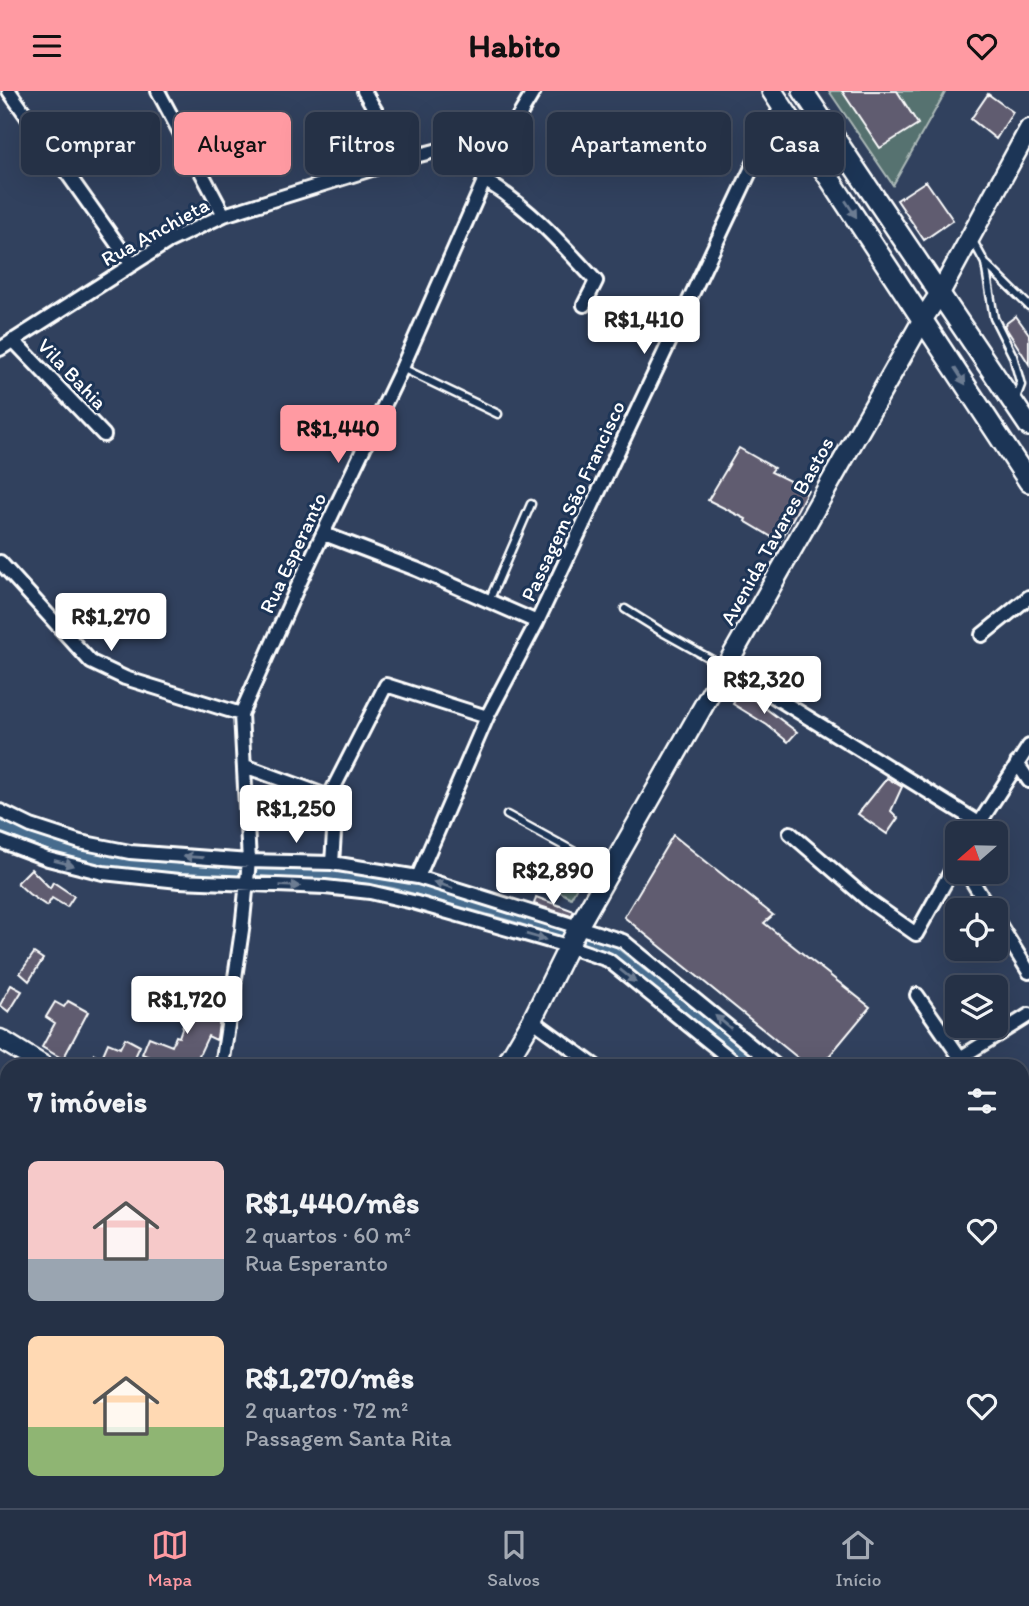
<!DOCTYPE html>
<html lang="pt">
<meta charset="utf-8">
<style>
body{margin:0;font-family:Itim,sans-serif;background:#2d394d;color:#f1f3f6;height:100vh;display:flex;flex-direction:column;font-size:26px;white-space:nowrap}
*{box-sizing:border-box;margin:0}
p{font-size:23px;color:#a3a9b3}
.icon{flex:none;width:38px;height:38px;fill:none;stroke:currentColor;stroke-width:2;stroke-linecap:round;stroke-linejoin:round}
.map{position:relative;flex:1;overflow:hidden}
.details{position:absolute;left:0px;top:968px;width:1029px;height:450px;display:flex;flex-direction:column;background:#253146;border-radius:21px 21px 0 0;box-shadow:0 7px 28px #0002,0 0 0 2px #424c5f}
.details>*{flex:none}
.top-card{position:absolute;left:21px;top:21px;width:987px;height:63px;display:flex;gap:14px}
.needle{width:46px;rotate:250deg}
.tools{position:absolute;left:945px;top:730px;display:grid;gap:14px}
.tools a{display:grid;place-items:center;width:63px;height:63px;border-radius:10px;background:#253146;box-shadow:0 7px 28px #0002,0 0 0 2px #424c5f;font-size:35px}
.price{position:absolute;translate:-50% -60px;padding:0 16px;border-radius:7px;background:#fff;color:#222;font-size:23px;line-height:46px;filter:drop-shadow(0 2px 4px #0008)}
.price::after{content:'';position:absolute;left:50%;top:42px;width:21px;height:16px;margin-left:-10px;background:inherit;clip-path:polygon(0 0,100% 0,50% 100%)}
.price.selected{background:#ff9aa2;color:#111}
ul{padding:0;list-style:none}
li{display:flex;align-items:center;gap:21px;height:175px;padding:0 28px}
li span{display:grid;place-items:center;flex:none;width:196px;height:140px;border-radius:10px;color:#555}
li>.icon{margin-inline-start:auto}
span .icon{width:84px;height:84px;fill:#fffc;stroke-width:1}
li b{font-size:30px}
h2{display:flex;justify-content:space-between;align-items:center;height:84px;padding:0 28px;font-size:30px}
.tag{padding:0 24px;border-radius:10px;background:#253146;box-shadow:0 7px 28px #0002,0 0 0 2px #424c5f;font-size:24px;line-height:63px}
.tag.selected{background:#ff9aa2;color:#111}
header{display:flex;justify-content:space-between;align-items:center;height:91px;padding:0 28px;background:#ff9aa2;color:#111;font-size:32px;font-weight:700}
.tab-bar{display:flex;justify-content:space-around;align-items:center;height:98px;border-top:2px solid #424c5f;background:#253146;font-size:19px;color:#a3a9b3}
.tab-bar a{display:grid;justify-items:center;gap:4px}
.tab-bar .selected{color:#ff9aa2}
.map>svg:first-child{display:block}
.green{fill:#57726f;stroke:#abb8b7;stroke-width:2}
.water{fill:#466c8e;stroke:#90a7bb;stroke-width:2}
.building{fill:#605c6f;stroke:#fff;stroke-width:2}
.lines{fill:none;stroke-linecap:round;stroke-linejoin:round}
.lane-casing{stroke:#fff;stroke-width:11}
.street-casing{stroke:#fff;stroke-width:18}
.secondary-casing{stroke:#fff;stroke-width:23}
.primary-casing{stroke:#fff;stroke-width:24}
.lane{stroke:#1d3557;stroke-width:6}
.street{stroke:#1d3557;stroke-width:12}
.secondary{stroke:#1d3557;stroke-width:18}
.primary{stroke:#1d3557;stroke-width:19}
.oneway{fill:#6c7c92}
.labels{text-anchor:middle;stroke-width:6;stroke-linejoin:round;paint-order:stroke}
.street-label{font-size:21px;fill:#fff;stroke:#1d3557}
</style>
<header><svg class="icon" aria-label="menu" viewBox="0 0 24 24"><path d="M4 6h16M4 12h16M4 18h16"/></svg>Habito<svg class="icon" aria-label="heart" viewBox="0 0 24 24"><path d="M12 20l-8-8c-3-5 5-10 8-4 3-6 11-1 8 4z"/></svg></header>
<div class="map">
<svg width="1029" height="1417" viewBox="0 0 1029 1417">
<rect width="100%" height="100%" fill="#31415e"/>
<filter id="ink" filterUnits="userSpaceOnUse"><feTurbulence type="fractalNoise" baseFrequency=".0143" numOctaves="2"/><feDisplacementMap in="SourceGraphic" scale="14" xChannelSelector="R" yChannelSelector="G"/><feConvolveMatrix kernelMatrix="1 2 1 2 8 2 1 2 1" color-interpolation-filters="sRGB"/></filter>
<g filter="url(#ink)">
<path class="green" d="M829,0H946L893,94Z
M546,761L585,780L571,807L534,787Z"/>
<path class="water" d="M0,729L42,746L118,766L206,774L343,778L413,789L611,852L765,975H745L607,862L515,831L393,797L361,792L294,787L188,785L109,776L65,766L0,742Z"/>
<path class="building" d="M842,0H897L918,33L880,57Z
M988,3L1013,21L996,48L971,28Z
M926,90L953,129L924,149L897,109Z
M1016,225L1029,243V273L1004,234Z
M739,357L774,377L771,381L808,399L780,451L745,430L746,428L708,409Z
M741,599L797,641L788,651L767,634L733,613Z
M887,687L902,696L891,720L898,727L887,743L858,723Z
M673,744L773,824L764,832L870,916L821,975H808L624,826Z
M31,778L50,797L53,791L74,805L67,816L52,807L47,815L29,803L17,792Z
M536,806L574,820L571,825L534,813Z
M34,862L43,868L29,890L20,882Z
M11,894L22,900L9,921L0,914Z
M179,904L205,915L221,918L217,947L216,949L208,945L194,975H161L163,972L142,963L149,946L172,955L176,945L179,946L187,923L175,914Z
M68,910L88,921L63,968L42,956L55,932L46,926L55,911L64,916Z
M125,947L140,955L131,975H88L94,963L102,966L108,952L120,957Z"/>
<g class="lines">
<g class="lane-casing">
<path id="lane" d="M973,150L985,172L994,227L1013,265L1021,294L1016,307
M987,174L1029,215
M402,277L498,323
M489,510L531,413
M625,518L662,541L725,576
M507,724L608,779
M472,1417L493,1410"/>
</g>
<g class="street-casing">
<path id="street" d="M9,0L132,174
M158,0L224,124
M364,0L404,68
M486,90C530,117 561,152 596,190L584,214
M13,249L104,344
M0,258L169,150L224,124L404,68L458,54L505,48
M324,443L416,478L537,531
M0,471L91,571L125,587L241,623
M982,544L1029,506
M726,576L979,732
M1017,672L1029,690
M245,675L329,706L336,712L332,772
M329,706L386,594L487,626
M0,720L31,735L80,751L130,761L249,770L332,772L418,786L623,850L776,975
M790,742L869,810L916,843L957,770
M973,742L1029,655
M0,750L48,768L103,782L179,790L325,796L370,801L413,811L567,855L608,869L739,975
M966,780L990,819
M418,786L487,626L537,531L782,13
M996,828L1029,881
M917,904L966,975
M532,929L595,975
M960,967L1029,924
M222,975L242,839L249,770L241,623L298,495L402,277L495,65L534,0
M1022,1059L1029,1066
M0,1104L7,1106
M0,1167L7,1157
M1022,1221L1029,1227
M1022,1302L1029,1309
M677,1410L679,1417
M788,1410L790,1417
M899,1410L901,1417
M1012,1410L1014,1417
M79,1417L81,1410"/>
</g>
<g class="secondary-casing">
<path id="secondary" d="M0,948L44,975
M505,975L532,929L578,836L923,228L940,202L1029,38
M269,1417L272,1410"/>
</g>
<g class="primary-casing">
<path id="primary" d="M772,0L1029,391
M803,0L1029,335"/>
</g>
<use href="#lane" class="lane"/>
<use href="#street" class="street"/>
<use href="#secondary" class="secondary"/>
<use href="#primary" class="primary"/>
</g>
<defs><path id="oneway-solid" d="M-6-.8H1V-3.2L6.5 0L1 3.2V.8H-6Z" transform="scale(1.75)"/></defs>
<g class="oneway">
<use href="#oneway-solid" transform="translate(851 118) rotate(57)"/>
<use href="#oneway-solid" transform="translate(960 285) rotate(57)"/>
<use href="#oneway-solid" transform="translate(193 766) rotate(-176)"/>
<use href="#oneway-solid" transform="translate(64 772) rotate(15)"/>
<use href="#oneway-solid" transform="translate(443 794) rotate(-162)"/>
<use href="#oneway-solid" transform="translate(290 795) rotate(2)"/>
<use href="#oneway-solid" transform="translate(536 846) rotate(16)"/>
<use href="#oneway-solid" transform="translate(628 885) rotate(39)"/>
<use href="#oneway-solid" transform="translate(723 931) rotate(-141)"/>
</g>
</g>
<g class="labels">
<g class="street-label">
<text transform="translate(155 141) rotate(-29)" y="7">Rua Anchieta</text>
<text transform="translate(72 283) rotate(46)" y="7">Vila Bahia</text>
<text transform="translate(573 410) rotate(-65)" y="7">Passagem São Francisco</text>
<text transform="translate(777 440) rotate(-61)" y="7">Avenida Tavares Bastos</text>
<text transform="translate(293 462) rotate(-65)" y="7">Rua Esperanto</text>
</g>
</g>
</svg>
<div class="tools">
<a><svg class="needle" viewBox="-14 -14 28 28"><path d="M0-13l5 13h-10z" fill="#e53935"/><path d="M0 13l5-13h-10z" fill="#a3a9b3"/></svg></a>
<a><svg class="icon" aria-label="locate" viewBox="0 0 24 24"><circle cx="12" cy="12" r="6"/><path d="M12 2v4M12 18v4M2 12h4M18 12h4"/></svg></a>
<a><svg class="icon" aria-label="layers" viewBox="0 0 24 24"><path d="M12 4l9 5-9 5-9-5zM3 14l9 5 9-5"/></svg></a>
</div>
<b class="price" style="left:644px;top:265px">R$1,410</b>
<b class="price selected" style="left:338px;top:374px">R$1,440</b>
<b class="price" style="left:111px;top:562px">R$1,270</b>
<b class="price" style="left:764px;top:625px">R$2,320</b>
<b class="price" style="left:296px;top:754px">R$1,250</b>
<b class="price" style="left:553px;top:816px">R$2,890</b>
<b class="price" style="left:187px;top:945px">R$1,720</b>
<div class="top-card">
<a class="tag">Comprar</a>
<a class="tag selected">Alugar</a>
<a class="tag">Filtros</a>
<a class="tag">Novo</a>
<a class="tag">Apartamento</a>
<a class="tag">Casa</a>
</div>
<section class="details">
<h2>7 imóveis<svg class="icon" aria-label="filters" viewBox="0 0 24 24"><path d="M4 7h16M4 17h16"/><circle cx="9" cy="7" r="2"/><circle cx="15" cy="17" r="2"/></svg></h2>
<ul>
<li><span style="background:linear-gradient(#f6c9c9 70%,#9aa5b1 0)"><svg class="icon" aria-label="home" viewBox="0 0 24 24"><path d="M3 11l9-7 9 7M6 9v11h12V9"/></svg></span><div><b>R$1,440/mês</b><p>2 quartos · 60 m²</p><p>Rua Esperanto</p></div><svg class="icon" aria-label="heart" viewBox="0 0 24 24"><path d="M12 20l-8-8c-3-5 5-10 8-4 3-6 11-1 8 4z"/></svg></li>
<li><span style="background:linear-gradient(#ffd9b3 65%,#8fb573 0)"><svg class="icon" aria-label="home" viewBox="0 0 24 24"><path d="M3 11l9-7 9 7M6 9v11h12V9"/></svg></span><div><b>R$1,270/mês</b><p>2 quartos · 72 m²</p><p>Passagem Santa Rita</p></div><svg class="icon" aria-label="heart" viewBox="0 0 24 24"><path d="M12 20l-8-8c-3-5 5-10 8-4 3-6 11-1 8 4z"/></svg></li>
</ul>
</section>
</div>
<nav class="tab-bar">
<a class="selected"><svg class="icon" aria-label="map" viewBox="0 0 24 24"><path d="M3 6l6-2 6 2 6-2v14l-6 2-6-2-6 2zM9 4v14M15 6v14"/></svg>Mapa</a>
<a><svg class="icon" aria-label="saved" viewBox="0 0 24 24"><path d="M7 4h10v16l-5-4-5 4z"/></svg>Salvos</a>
<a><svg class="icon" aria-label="home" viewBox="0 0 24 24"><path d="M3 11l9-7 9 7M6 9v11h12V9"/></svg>Início</a>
</nav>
